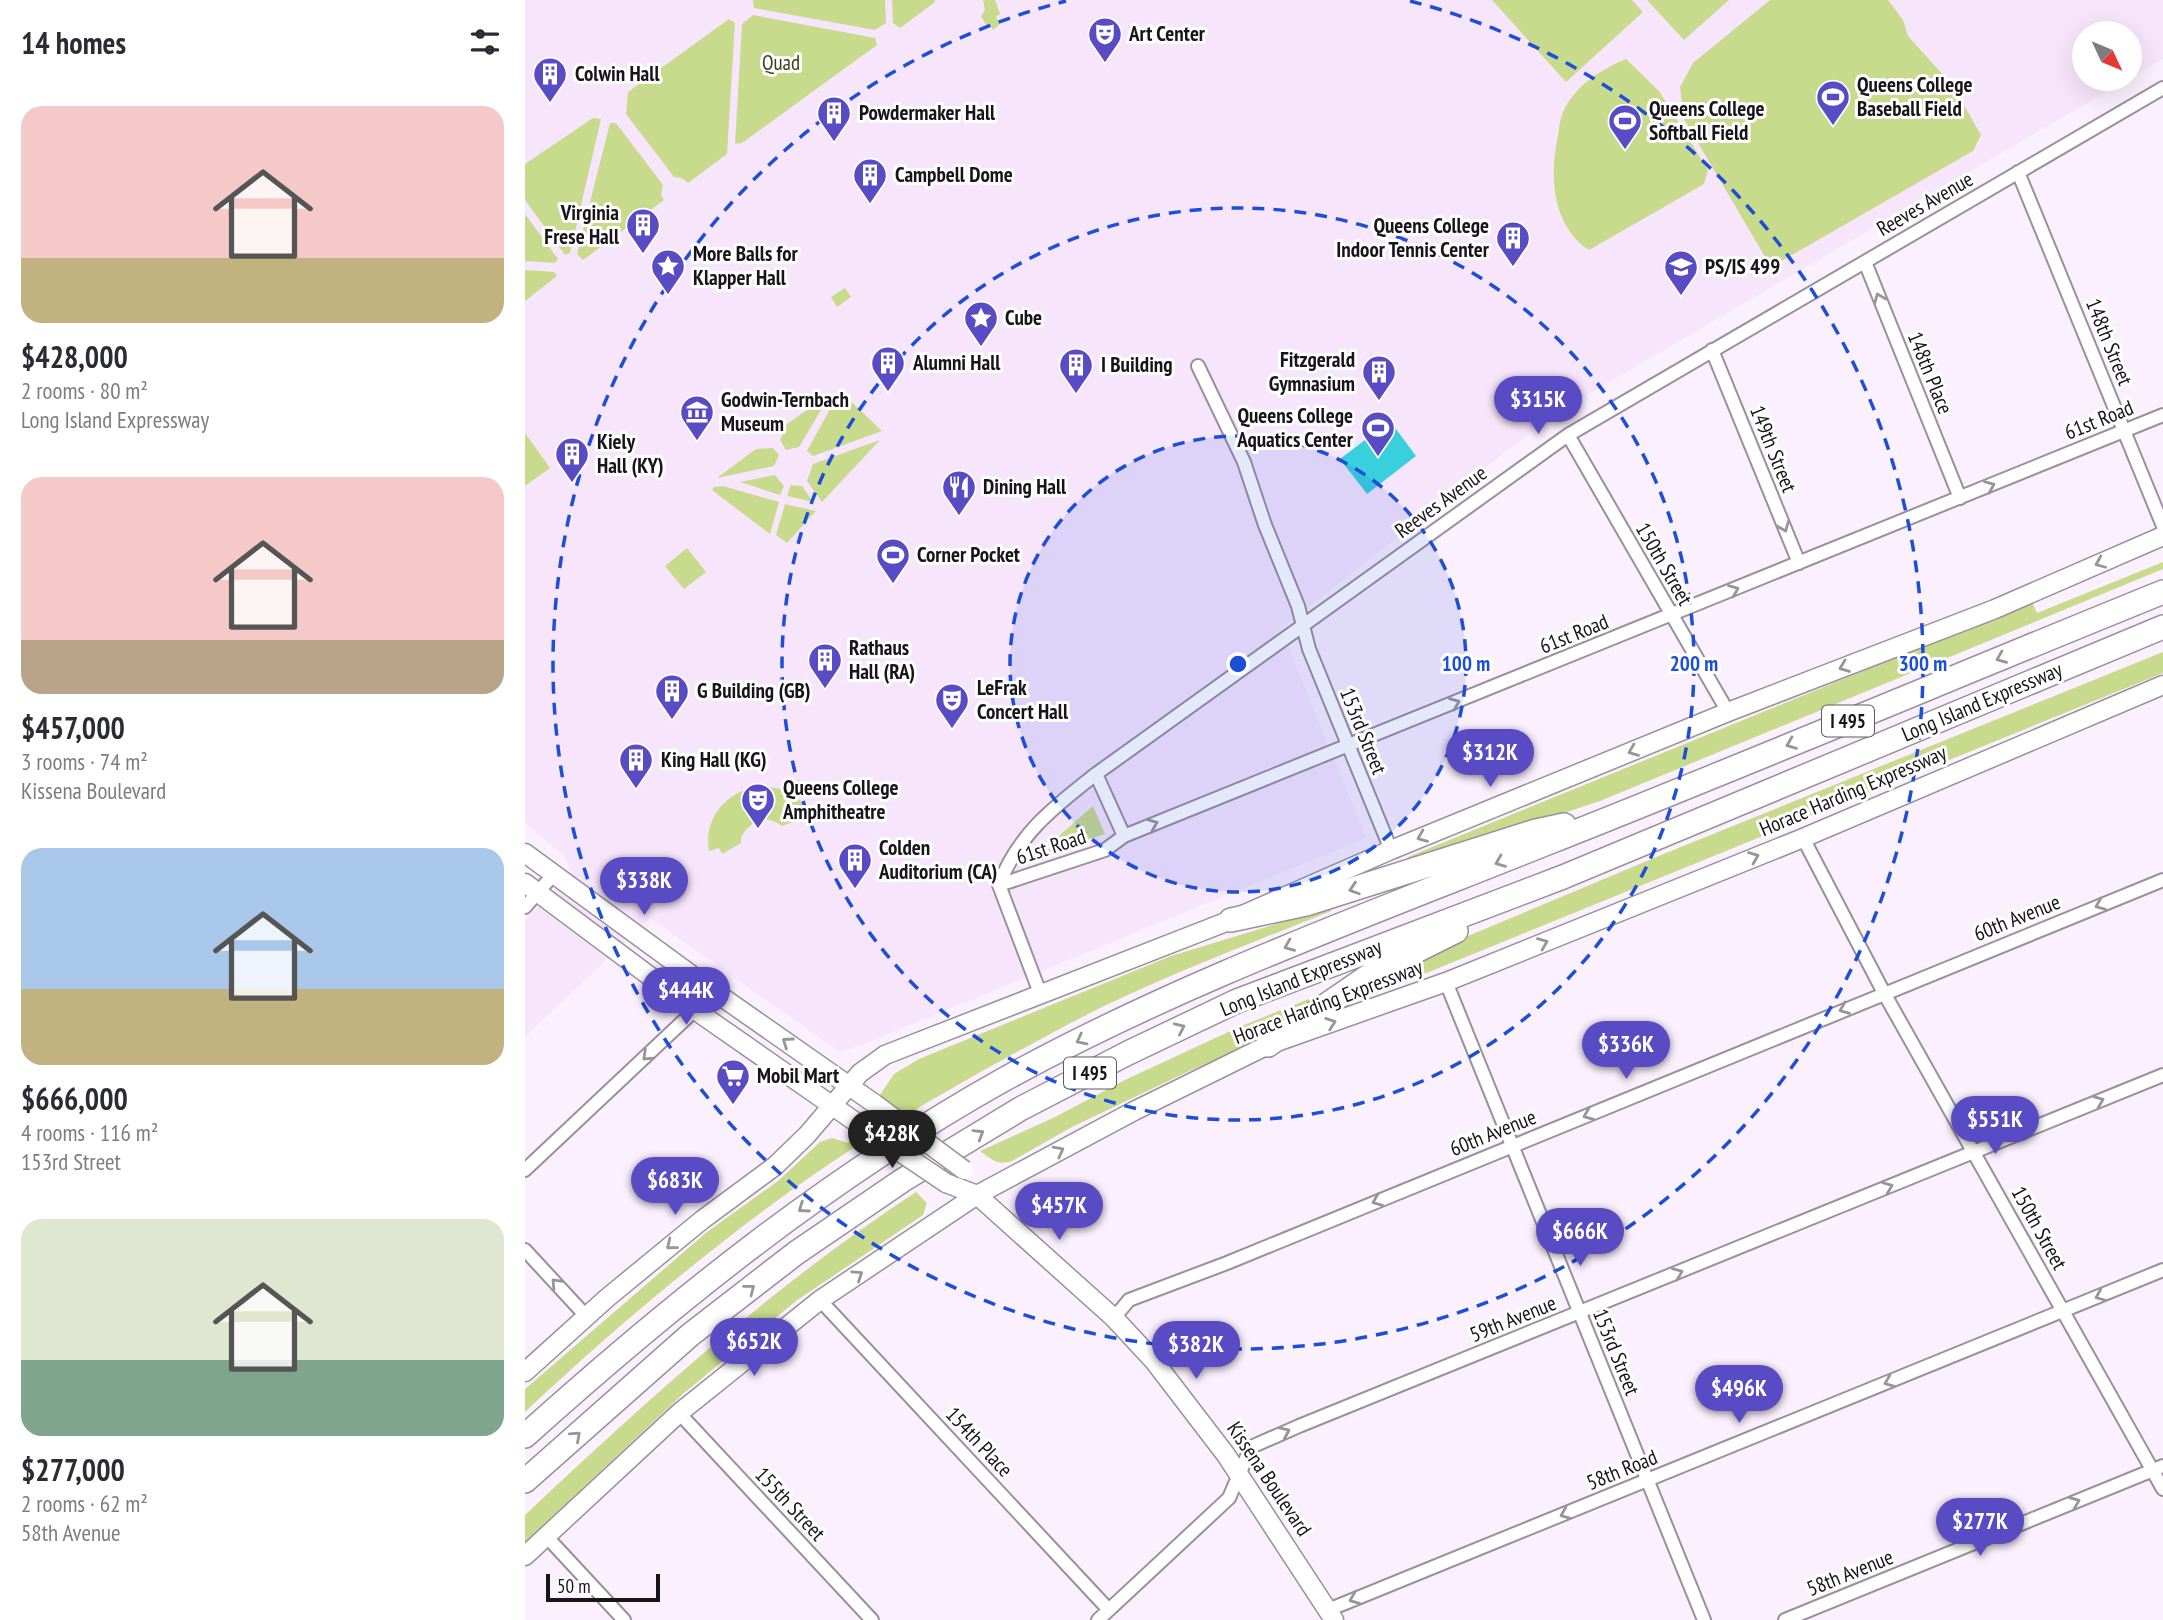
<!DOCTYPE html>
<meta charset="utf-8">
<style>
body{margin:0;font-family:"PT Sans Narrow",sans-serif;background:#f2f2f3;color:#2b2b33;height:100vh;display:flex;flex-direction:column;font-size:26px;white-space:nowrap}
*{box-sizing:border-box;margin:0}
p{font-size:23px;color:#7c7c81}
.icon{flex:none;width:38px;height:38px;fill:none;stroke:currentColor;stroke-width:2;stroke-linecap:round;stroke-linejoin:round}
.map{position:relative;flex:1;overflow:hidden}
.sheet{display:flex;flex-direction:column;background:#fff;width:525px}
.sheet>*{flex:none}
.needle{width:46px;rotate:134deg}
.fabs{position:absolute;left:1547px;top:21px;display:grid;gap:14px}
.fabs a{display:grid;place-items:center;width:70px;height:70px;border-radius:50%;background:#fff;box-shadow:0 7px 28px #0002;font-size:35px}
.scale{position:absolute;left:21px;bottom:18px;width:114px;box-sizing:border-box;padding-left:7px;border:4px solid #181419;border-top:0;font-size:19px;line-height:24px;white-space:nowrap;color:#181419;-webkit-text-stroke:5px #fff;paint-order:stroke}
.price{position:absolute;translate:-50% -60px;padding:0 16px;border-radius:24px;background:#594bc3;color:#fff;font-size:23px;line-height:46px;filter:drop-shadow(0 2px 4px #0008)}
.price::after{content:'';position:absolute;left:50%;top:42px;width:21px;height:16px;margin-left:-10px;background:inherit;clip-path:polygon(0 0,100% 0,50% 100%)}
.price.selected{background:#222;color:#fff}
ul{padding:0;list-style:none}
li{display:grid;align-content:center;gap:14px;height:371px;padding:0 21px}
li span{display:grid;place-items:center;height:217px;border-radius:21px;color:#555}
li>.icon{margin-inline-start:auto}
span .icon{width:126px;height:126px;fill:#fffc;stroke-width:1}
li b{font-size:30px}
h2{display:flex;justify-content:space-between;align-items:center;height:84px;padding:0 21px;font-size:30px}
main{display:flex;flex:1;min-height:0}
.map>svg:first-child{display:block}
.built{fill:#f7e5fc}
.green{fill:#c8da8b}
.water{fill:#39d0de}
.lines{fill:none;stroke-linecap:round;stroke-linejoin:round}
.minor-casing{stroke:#9b8f9e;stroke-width:16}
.secondary-casing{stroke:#9b8f9e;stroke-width:21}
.motorway-casing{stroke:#9b8f9e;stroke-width:26}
.minor{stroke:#fff;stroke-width:12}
.secondary{stroke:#fff;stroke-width:18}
.motorway{stroke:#fff;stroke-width:23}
.secondary-bridge-casing{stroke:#9b8f9e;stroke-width:21;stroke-linecap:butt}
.secondary-bridge{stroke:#fff;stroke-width:18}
.oneway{stroke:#979598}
.ring{fill:none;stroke:#1d4ed8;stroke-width:3.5;stroke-dasharray:12 9}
.labels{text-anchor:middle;stroke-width:6;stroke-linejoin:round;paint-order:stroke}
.shield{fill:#fff;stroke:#5d5a5e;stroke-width:2}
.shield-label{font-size:19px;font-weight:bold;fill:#181419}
.poi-label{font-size:21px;font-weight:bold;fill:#181419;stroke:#fff;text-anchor:start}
.park-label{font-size:21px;fill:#384019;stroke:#fff}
.street-label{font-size:21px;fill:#181419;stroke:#fff}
.centre{fill:#1d4ed8;stroke:#fff;stroke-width:3.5}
.ring-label{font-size:21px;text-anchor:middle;font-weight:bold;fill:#1d4ed8;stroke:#fff;stroke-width:6;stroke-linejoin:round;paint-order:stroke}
</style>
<main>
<section class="sheet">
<h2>14 homes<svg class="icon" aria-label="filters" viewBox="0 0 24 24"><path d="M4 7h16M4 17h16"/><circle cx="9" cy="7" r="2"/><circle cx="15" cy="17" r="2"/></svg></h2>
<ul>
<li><span style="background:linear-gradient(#f6c9c9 70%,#c2b280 0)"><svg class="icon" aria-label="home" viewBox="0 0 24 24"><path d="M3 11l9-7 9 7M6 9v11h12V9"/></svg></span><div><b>$428,000</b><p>2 rooms · 80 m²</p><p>Long Island Expressway</p></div></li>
<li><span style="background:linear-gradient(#f6c9c9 75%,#b9a48a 0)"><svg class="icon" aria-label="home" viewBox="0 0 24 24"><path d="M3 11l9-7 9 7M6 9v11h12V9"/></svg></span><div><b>$457,000</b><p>3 rooms · 74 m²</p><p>Kissena Boulevard</p></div></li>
<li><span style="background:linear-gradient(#a9c7e8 65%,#c2b280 0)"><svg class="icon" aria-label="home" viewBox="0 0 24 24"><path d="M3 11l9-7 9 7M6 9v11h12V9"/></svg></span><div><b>$666,000</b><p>4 rooms · 116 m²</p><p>153rd Street</p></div></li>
<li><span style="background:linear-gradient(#dfe7d0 65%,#7fa58c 0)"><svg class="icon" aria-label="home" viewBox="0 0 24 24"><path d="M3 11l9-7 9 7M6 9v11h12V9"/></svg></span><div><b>$277,000</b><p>2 rooms · 62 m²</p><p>58th Avenue</p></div></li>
</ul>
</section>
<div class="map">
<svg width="1638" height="1620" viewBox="0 0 1638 1620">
<rect width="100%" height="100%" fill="#fbf0fe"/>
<path class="built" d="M0,0H1638V59L1605,78V33H1559V79H1603L1026,416L756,629L841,838L336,1045L315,1052L125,918L0,1037V921L46,872L39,856L0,823Z"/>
<path class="green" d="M228,0H360L361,23L350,30L229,8Z
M367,0H410V2L375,28L368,23Z
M458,0H470L475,14L471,17L475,24L468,30L465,25L462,26L456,16L460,10Z
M967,0H1107L1118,12L1041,82Z
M1122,0H1204L1159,40Z
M1245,0H1363L1378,20L1383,36L1428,86L1456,135L1448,151L1246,267L1159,119L1155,87L1168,63Z
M228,15L350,38L352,45L217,143L210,144L217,24Z
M204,19L210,23L202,154L163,183L157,178L149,177L101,114L103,92Z
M1101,59L1134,91L1183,170L1179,184L1064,250C1027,226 1024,175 1033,136C1034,128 1035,118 1039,110C1051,85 1077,69 1101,59Z
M68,118L76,119L45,253L40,255L0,200V164Z
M85,123H91L138,185L136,195L139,200L58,260L52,254Z
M0,214L33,259L30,263L0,261Z
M0,270L29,272L32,276L0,301Z
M320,288L326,297L312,307L306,297Z
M315,391L357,431L288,456L282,451Z
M299,398L302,400L274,447L261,450L255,440L262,424Z
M0,433L25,468L0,486Z
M355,440L297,502L282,481L288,464Z
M248,448L254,455L249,466L192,478L231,449Z
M250,475L259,486L255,495L215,482Z
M266,485L277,486L288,502L262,496Z
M198,486L254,502L245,534L187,490L189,487Z
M260,504L291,511L262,543L251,535Z
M162,548L181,572L159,589L140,566Z
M1638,562V569L1075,801L885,864L883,857L1507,602L1512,613Z
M1638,652V673L835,1000L833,994L869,967L1141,853Z
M238,786L261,790L285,808L273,814L276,819L257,826C240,813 227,820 216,837V843L197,854L194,848L184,851C178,817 203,789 238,786Z
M568,806L580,834L520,854L537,833Z
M804,904L806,911C717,947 625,981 540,1026C435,1082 329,1142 234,1214C152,1276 74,1342 0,1412V1389L182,1232L253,1181L295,1142L307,1138L323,1143L369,1074L394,1059L646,956L751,924L749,920Z
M794,995L796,999L734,1041L662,1072L545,1128L487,1161C473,1166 466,1159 455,1151L530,1117L602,1079L714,1027Z
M391,1192L402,1203L398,1215L271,1301L159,1393L0,1542V1515C124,1398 248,1286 391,1192Z"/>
<path class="water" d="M865,421L891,456L842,494L815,459Z"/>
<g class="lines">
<g class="minor-casing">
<path id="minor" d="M1493,172L1638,526
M1340,262L1435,498
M1187,350L1274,563
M673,366L719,462L740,525L773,606L784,649L866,850
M1043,435L1203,712
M571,774L599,836
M1278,838L1359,993L1638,1489
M474,885L580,850L599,836L1638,415
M0,907L28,875
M921,982L1179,1620
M515,993L474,885C493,834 529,807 571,774L1043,435L1638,88
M0,1170L170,1010L187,990
M0,1250L61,1316
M295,1300L584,1610
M589,1318L604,1300L702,1263L1638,880
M154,1413L347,1620
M21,1536L99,1620
M803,1610L1638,1270
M573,1620L704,1498L726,1447L774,1426L1638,1075
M1260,1620L1638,1466"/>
</g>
<g class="secondary-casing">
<path id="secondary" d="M0,853L187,990L350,1104
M0,883L170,1010L335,1125
M421,1183L452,1195L589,1318L629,1361L701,1455L809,1620
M0,1372L82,1298L177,1220L250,1166L282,1135L335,1073L360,1055L706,920L866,850L1203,712L1470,609L1638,536
M0,1556L154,1413L295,1300L452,1195L609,1111L743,1045L921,982L1278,838L1638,685"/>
</g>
<g class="motorway-casing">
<path id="motorway" d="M706,920L781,904L1011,831L1039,825
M743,1045L851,971L931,931
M0,1436C148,1303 303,1178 478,1080C652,984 840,916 1025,842C1230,761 1433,675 1638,592
M0,1481L165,1335L271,1253L378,1180L495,1109L603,1053L712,1001L1038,877L1638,627"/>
</g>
<use href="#minor" class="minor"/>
<use href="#secondary" class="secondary"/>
<use href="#motorway" class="motorway"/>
<g class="secondary-bridge-casing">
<path id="secondary-bridge" d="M350,1104L439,1170
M335,1125L421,1183"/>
</g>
<use href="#secondary-bridge" class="secondary-bridge"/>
</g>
<defs><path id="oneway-chevron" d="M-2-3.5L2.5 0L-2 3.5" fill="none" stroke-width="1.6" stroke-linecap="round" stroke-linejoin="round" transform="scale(1.75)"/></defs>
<g class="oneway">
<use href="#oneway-chevron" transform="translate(1354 298) rotate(-112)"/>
<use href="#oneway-chevron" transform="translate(1465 486) rotate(-22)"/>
<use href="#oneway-chevron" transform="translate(1259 527) rotate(68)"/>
<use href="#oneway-chevron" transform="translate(1575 563) rotate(157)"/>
<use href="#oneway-chevron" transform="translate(1209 590) rotate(-22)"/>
<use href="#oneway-chevron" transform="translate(1476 658) rotate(158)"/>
<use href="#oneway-chevron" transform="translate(1319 667) rotate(159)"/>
<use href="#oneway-chevron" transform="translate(930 703) rotate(-22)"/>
<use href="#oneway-chevron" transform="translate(1266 744) rotate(158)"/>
<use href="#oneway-chevron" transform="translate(1108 751) rotate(158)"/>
<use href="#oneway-chevron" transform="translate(628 824) rotate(-22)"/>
<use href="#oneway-chevron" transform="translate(897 837) rotate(158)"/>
<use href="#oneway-chevron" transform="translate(1229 857) rotate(-22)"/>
<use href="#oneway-chevron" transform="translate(975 862) rotate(158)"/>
<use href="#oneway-chevron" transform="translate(829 889) rotate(162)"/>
<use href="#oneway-chevron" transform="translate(1575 905) rotate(158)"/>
<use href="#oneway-chevron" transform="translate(1018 943) rotate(-22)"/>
<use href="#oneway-chevron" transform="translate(764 946) rotate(158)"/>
<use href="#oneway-chevron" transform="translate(1319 1009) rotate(158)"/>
<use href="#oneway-chevron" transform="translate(806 1023) rotate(-19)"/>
<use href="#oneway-chevron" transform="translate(655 1028) rotate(-25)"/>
<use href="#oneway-chevron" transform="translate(556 1040) rotate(153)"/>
<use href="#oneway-chevron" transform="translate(262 1042) rotate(-145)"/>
<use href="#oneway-chevron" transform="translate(122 1056) rotate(137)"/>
<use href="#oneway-chevron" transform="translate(1574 1101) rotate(-22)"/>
<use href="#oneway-chevron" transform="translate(1063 1115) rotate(158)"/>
<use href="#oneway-chevron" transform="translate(454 1134) rotate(-31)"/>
<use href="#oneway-chevron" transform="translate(534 1151) rotate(-28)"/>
<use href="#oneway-chevron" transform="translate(1363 1187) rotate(-22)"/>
<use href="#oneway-chevron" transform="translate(852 1201) rotate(158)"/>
<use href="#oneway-chevron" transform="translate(278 1208) rotate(145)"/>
<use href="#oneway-chevron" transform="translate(146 1245) rotate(141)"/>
<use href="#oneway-chevron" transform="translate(1153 1273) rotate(-22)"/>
<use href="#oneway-chevron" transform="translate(333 1275) rotate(-34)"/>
<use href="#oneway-chevron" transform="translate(31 1283) rotate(-133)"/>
<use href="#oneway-chevron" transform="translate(225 1289) rotate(-38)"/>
<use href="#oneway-chevron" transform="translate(1575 1296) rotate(157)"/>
<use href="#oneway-chevron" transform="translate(1364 1382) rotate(158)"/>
<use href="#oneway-chevron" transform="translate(760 1432) rotate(-24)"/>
<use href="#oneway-chevron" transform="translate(51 1436) rotate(-42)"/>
<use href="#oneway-chevron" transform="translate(1550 1502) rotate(-22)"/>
<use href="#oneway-chevron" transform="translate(1040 1514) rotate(158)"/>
<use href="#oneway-chevron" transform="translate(829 1599) rotate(158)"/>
</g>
<circle cx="713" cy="664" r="228" fill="#1d4ed8" fill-opacity=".12"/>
<g class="ring">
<circle cx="713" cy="664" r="228"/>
<circle cx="713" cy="664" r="456"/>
<path d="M885 1A685 685 0 1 1 541 1"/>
</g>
<defs>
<g id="theatre-pin" transform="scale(1.75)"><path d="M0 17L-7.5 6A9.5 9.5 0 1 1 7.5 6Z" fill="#594bc3" stroke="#fff"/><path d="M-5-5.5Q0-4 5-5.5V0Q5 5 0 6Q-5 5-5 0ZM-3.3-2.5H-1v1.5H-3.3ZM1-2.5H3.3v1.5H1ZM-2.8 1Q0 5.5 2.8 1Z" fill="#fff"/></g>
<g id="building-pin" transform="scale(1.75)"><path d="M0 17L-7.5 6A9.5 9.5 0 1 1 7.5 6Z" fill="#594bc3" stroke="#fff"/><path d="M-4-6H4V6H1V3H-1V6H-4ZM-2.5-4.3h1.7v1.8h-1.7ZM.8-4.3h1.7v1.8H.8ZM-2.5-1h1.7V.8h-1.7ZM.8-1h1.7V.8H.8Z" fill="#fff"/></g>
<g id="stadium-pin" transform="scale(1.75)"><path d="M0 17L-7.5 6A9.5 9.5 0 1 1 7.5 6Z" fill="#594bc3" stroke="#fff"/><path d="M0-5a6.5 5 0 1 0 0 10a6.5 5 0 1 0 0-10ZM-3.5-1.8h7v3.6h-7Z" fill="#fff"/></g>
<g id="sight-pin" transform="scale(1.75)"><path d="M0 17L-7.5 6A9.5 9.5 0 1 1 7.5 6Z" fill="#594bc3" stroke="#fff"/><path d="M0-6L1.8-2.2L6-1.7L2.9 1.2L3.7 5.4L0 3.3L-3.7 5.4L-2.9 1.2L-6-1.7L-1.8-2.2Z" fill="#fff"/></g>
<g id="school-pin" transform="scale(1.75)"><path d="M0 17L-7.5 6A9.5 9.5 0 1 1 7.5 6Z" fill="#594bc3" stroke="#fff"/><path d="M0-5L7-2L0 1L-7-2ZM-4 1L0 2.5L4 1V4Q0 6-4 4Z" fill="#fff"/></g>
<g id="museum-pin" transform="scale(1.75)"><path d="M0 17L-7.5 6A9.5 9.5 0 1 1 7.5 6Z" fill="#594bc3" stroke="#fff"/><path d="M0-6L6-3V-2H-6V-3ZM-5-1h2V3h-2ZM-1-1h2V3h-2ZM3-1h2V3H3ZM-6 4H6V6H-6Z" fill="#fff"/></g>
<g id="restaurant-pin" transform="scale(1.75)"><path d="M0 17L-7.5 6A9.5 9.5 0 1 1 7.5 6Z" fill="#594bc3" stroke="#fff"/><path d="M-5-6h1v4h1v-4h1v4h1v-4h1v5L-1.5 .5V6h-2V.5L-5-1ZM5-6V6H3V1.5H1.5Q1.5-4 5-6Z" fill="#fff"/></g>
<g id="supermarket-pin" transform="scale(1.75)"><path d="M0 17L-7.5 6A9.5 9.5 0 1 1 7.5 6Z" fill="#594bc3" stroke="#fff"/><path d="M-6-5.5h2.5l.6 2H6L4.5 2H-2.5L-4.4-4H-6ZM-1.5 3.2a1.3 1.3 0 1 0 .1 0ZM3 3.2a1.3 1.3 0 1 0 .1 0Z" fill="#fff"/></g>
</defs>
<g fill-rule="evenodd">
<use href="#theatre-pin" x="580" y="34"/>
<use href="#building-pin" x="25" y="74"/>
<use href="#stadium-pin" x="1308" y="97"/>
<use href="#building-pin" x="309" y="113"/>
<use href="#stadium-pin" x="1100" y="121"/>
<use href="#building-pin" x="345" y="175"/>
<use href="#building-pin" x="118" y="225"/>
<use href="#building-pin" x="988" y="238"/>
<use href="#sight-pin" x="143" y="266"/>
<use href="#school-pin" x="1156" y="267"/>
<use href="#sight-pin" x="456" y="318"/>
<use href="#building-pin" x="363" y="363"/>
<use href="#building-pin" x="551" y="365"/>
<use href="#building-pin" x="854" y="372"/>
<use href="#museum-pin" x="172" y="412"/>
<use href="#stadium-pin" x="853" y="428"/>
<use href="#building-pin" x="47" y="454"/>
<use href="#restaurant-pin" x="434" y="487"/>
<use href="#stadium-pin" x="368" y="555"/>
<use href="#building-pin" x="300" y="660"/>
<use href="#building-pin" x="147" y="691"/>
<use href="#theatre-pin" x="427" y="700"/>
<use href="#building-pin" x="111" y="760"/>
<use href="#theatre-pin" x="233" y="800"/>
<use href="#building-pin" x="330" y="860"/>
<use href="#supermarket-pin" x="208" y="1076"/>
</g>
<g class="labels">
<g class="shield">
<rect x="1297" y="705.5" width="52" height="31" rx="5"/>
<rect x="539" y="1057.5" width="52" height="31" rx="5"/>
</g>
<g class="shield-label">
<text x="1323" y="728">I 495</text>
<text x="565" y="1080">I 495</text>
</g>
<g class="poi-label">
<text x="604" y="41">Art Center</text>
<text x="50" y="81">Colwin Hall</text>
<text x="1332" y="92">Queens College<tspan x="1332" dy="24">Baseball Field</tspan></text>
<text x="1124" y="116">Queens College<tspan x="1124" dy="24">Softball Field</tspan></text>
<text x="334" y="120">Powdermaker Hall</text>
<text x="370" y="182">Campbell Dome</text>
<text x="94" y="220" text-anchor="end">Virginia<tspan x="94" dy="24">Frese Hall</tspan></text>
<text x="964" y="233" text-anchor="end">Queens College<tspan x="964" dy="24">Indoor Tennis Center</tspan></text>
<text x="168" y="261">More Balls for<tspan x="168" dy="24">Klapper Hall</tspan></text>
<text x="1180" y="274">PS/IS 499</text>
<text x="480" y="325">Cube</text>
<text x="830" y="367" text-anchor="end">Fitzgerald<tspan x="830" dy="24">Gymnasium</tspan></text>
<text x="388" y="370">Alumni Hall</text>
<text x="576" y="372">I Building</text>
<text x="196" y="407">Godwin-Ternbach<tspan x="196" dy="24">Museum</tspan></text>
<text x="828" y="423" text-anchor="end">Queens College<tspan x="828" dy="24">Aquatics Center</tspan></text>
<text x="72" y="449">Kiely<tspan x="72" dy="24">Hall (KY)</tspan></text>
<text x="458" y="494">Dining Hall</text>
<text x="392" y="562">Corner Pocket</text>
<text x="324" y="655">Rathaus<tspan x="324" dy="24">Hall (RA)</tspan></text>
<text x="452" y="695">LeFrak<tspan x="452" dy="24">Concert Hall</tspan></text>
<text x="172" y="698">G Building (GB)</text>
<text x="136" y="767">King Hall (KG)</text>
<text x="258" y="795">Queens College<tspan x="258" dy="24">Amphitheatre</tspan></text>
<text x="354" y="855">Colden<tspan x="354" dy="24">Auditorium (CA)</tspan></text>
<text x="232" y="1083">Mobil Mart</text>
</g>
<g class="park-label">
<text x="256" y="70">Quad</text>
</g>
<g class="street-label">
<text transform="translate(1400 204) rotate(-30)" y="7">Reeves Avenue</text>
<text transform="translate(1584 342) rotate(68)" y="7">148th Street</text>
<text transform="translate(1405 373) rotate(68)" y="7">148th Place</text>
<text transform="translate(1574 420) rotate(-22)" y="7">61st Road</text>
<text transform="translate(1248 449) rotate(68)" y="7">149th Street</text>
<text transform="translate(916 502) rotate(-36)" y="7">Reeves Avenue</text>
<text transform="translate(1139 564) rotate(60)" y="7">150th Street</text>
<text transform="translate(1049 634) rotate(-22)" y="7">61st Road</text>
<text transform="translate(1457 702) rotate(-23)" y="7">Long Island Expressway</text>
<text transform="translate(838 731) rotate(68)" y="7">153rd Street</text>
<text transform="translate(1328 791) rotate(-23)" y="7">Horace Harding Expressway</text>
<text transform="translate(526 847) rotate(-18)" y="7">61st Road</text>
<text transform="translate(1492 918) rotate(-22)" y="7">60th Avenue</text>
<text transform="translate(776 978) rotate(-22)" y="7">Long Island Expressway</text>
<text transform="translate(803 1002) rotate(-21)" y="7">Horace Harding Expressway</text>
<text transform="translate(968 1133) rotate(-22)" y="7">60th Avenue</text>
<text transform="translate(1514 1228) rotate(61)" y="7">150th Street</text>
<text transform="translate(988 1319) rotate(-22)" y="7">59th Avenue</text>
<text transform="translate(1091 1352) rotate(68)" y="7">153rd Street</text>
<text transform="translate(454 1442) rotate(47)" y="7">154th Place</text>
<text transform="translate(1097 1470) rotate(-22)" y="7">58th Road</text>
<text transform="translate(744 1479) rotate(56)" y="7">Kissena Boulevard</text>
<text transform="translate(265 1504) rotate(47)" y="7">155th Street</text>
<text transform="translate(1325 1573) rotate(-22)" y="7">58th Avenue</text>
</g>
</g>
<circle cx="713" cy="664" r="10" class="centre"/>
<g class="ring-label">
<text x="941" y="671">100 m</text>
<text x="1169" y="671">200 m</text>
<text x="1398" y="671">300 m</text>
</g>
</svg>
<div class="fabs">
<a><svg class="needle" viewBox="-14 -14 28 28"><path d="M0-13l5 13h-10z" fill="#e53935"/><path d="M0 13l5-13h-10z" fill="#7c7c81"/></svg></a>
</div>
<div class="scale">50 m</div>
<b class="price" style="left:1013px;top:436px">$315K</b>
<b class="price" style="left:965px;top:789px">$312K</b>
<b class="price" style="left:119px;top:917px">$338K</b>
<b class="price" style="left:161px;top:1027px">$444K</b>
<b class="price" style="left:1101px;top:1081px">$336K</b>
<b class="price" style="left:1470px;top:1156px">$551K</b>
<b class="price selected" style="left:367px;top:1170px">$428K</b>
<b class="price" style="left:150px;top:1217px">$683K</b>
<b class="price" style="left:534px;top:1242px">$457K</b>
<b class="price" style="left:1055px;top:1268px">$666K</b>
<b class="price" style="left:229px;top:1378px">$652K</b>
<b class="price" style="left:671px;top:1381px">$382K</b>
<b class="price" style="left:1214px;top:1425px">$496K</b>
<b class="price" style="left:1455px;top:1558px">$277K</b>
</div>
</main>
